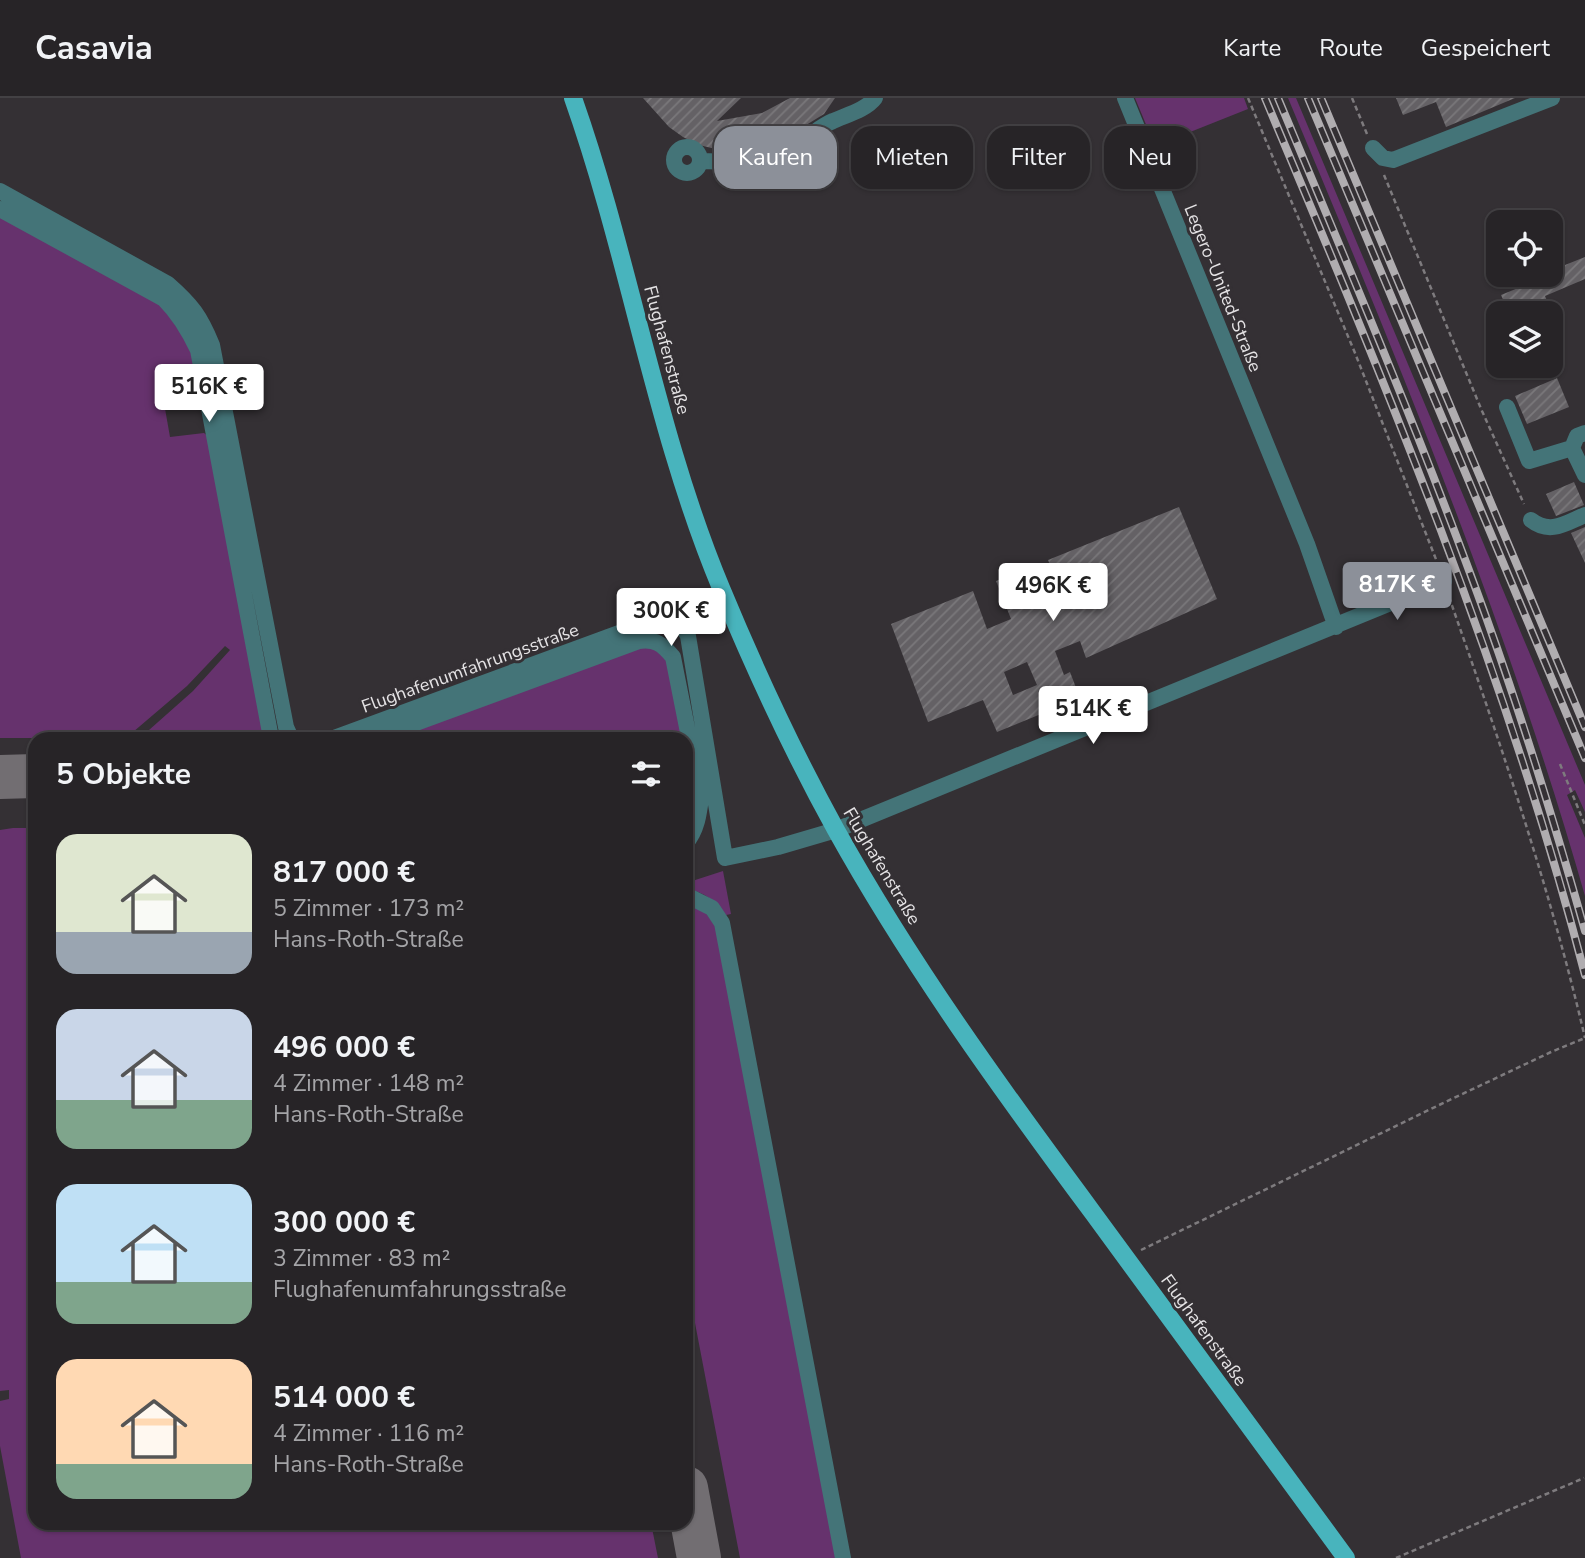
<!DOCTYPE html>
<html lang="de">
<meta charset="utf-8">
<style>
body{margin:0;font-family:"Nunito Sans",sans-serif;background:#333033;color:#f1f3f6;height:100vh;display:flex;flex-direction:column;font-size:26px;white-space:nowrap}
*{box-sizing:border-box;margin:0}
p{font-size:23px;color:#a4a4a7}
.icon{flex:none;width:38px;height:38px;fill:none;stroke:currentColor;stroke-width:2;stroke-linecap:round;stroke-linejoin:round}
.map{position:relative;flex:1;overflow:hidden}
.drawer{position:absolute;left:28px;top:634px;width:665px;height:798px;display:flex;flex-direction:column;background:#272427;border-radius:21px;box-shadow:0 2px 5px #0004,0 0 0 2px #434144}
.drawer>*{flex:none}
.top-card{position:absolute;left:714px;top:28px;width:665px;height:63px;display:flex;gap:14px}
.tools{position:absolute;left:1486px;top:112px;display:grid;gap:14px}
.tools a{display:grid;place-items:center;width:77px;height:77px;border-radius:14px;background:#272427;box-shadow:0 2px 5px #0004,0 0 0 2px #434144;font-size:35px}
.price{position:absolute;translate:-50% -60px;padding:0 16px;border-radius:7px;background:#fff;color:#222;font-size:23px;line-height:46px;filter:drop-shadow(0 2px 4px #0008)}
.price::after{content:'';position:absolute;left:50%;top:42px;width:21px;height:16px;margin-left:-10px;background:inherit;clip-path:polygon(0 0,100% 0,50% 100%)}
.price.current{background:#8c9099;color:#fff}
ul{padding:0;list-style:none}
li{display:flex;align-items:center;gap:21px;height:175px;padding:0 28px}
li span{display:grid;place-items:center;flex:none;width:196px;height:140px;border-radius:21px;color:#555}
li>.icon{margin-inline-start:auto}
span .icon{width:84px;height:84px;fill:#fffc;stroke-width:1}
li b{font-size:30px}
h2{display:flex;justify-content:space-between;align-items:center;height:84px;padding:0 28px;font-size:30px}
.tag{padding:0 24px;border-radius:21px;background:#272427;box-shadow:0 2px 5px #0004,0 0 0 2px #434144;font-size:24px;line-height:63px}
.tag.current{background:#8c9099;color:#fff}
header{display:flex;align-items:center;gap:42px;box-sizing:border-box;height:98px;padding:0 35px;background:#272427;border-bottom:2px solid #434144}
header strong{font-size:33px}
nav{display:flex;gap:38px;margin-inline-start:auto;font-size:24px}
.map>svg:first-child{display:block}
.grass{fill:#66326d}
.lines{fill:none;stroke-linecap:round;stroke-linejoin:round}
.taxiway{stroke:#726e72;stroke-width:44}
.building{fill:url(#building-hatch);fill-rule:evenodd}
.path{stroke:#7e7b7e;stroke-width:2.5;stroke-dasharray:5 3.5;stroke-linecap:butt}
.minor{stroke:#447478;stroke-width:16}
.major{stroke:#48b4bd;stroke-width:18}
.rail-casing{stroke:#b0adb0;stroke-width:8}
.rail{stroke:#343034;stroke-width:5;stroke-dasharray:16;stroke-linecap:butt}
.labels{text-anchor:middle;stroke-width:6;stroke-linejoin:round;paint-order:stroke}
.street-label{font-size:18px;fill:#e5e3e5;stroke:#343034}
</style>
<header>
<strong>Casavia</strong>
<nav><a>Karte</a><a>Route</a><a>Gespeichert</a></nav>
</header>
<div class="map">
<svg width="1585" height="1460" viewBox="0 0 1585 1460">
<defs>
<pattern id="building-hatch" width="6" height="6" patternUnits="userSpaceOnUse" patternTransform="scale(1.75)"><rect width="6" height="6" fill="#646165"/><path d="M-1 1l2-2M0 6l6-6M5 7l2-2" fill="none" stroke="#7a787b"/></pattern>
</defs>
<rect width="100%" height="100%" fill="#343034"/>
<path class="grass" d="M1135,0H1244L1248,11L1155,48Z
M1288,0H1296L1585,687V714L1575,692L1567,697L1585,740V798C1507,524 1398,262 1288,0Z
M0,116L157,201L192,251L201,293L196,299L164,305L170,339L204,335L211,341L264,640H140L193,593L230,552L225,548L187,588L126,640H0Z
M645,547L657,551L667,561L684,640H394Z
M13,730H35V1424L651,1425L658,1460H21L0,1348V1303L9,1301V1292L0,1293V732Z
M723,773L731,816L726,817C715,802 705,795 686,790V785Z
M686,805L703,811L721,836L839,1460H740L686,1178Z"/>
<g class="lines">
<path class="taxiway" d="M0,679L35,678
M686,1390L699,1460"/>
</g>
<path class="building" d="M643,0H741L717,23L762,15L790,0H835L824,16L785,40L751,50L724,53L699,47L683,39L669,29Z
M1396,0H1515L1446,29L1436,4L1403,17Z
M1585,159V181L1545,198L1551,212L1544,215H1509L1501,197L1542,180L1541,177H1550V173Z
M1557,280L1569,309L1527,326L1515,298Z
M1574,384L1584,407L1556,418L1546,396Z
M1179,409L1217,501L1086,560L1080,543L1055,553L1064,577L1070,574L1080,600L997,634L983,602L928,624L891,526L973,493L987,531L1011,521L996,483L1023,472L1038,510L1063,500L1048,462ZM1027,564L1037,587L1013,597L1004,574Z
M1585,429V465L1571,435Z"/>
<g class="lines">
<path class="path" d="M1248,0L1355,255L1439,469
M1352,0L1367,36
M1384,77L1482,313L1524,406
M1449,499C1500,644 1550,790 1585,940
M1560,666L1585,727
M1141,1152L1437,1008L1551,954L1585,940
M1396,1460L1584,1380"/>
<path class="minor" d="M1125,0L1307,446L1336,529
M674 62a13 13 0 1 1 26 0a13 13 0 1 1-26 0Z
M1373,50L1383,60L1393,62L1552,0
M701,63C735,65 771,61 801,43C812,37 821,28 833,23C846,17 866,12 875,0
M0,93L168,186C192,207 200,218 212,247L286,629L291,640
M0,111L164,201C179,216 189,233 198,252L271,640
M1507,309L1529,363L1572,350
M1585,335L1577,338L1572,350L1585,377
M1531,422C1550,437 1566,425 1585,417
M334,640L657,521C674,520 680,522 688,538L725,760L778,749L836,732L1444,483
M375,640L639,543C656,541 662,546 673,559L701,700C699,716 697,732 686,745
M686,797L712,810L722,825L843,1460"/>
<path class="major" d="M573,0C630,161 655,332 721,490C755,572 793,654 836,732C911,867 1001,991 1093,1115C1177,1230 1262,1345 1346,1460"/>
<g class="rail-casing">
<path id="rail" d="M1265,0C1386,287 1507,575 1585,877
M1278,0C1344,158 1411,315 1470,475C1514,593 1551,712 1585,833
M1308,0L1585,660
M1321,0L1585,629"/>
</g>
<use href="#rail" class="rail"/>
</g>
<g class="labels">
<g class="street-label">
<text transform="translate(1223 190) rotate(68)" y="6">Legero-United-Straße</text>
<text transform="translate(667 252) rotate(75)" y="6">Flughafenstraße</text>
<text transform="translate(470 570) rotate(-20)" y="6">Flughafenumfahrungsstraße</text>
<text transform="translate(882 768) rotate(59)" y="6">Flughafenstraße</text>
<text transform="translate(1204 1232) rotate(54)" y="6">Flughafenstraße</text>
</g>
</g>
</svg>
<div class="tools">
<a><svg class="icon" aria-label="locate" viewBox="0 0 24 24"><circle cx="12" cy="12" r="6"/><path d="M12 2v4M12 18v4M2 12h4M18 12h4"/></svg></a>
<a><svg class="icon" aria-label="layers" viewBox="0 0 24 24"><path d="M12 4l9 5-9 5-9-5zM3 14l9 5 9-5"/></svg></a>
</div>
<b class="price" style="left:209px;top:326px">516K €</b>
<b class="price current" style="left:1397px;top:524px">817K €</b>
<b class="price" style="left:1053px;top:525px">496K €</b>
<b class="price" style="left:671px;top:550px">300K €</b>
<b class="price" style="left:1093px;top:648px">514K €</b>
<div class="top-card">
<a class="tag current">Kaufen</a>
<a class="tag">Mieten</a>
<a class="tag">Filter</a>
<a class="tag">Neu</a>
</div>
<section class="drawer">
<h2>5 Objekte<svg class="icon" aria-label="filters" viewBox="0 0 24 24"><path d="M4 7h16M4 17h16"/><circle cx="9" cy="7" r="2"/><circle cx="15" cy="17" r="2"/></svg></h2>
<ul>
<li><span style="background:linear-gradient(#dfe7d0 70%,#9aa5b1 0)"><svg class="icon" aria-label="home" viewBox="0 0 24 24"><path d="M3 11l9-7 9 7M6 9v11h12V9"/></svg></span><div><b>817 000 €</b><p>5 Zimmer · 173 m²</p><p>Hans-Roth-Straße</p></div></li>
<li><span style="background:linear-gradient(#c9d6e8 65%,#7fa58c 0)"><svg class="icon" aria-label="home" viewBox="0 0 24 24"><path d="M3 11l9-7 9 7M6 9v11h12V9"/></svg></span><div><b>496 000 €</b><p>4 Zimmer · 148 m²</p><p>Hans-Roth-Straße</p></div></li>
<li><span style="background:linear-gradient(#bfe0f5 70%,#7fa58c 0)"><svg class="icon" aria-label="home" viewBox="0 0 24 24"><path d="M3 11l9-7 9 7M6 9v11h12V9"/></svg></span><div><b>300 000 €</b><p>3 Zimmer · 83 m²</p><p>Flughafenumfahrungsstraße</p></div></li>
<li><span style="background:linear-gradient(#ffd9b3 75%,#7fa58c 0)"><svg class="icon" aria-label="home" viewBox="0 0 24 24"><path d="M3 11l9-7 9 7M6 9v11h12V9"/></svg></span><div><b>514 000 €</b><p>4 Zimmer · 116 m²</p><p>Hans-Roth-Straße</p></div></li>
</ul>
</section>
</div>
